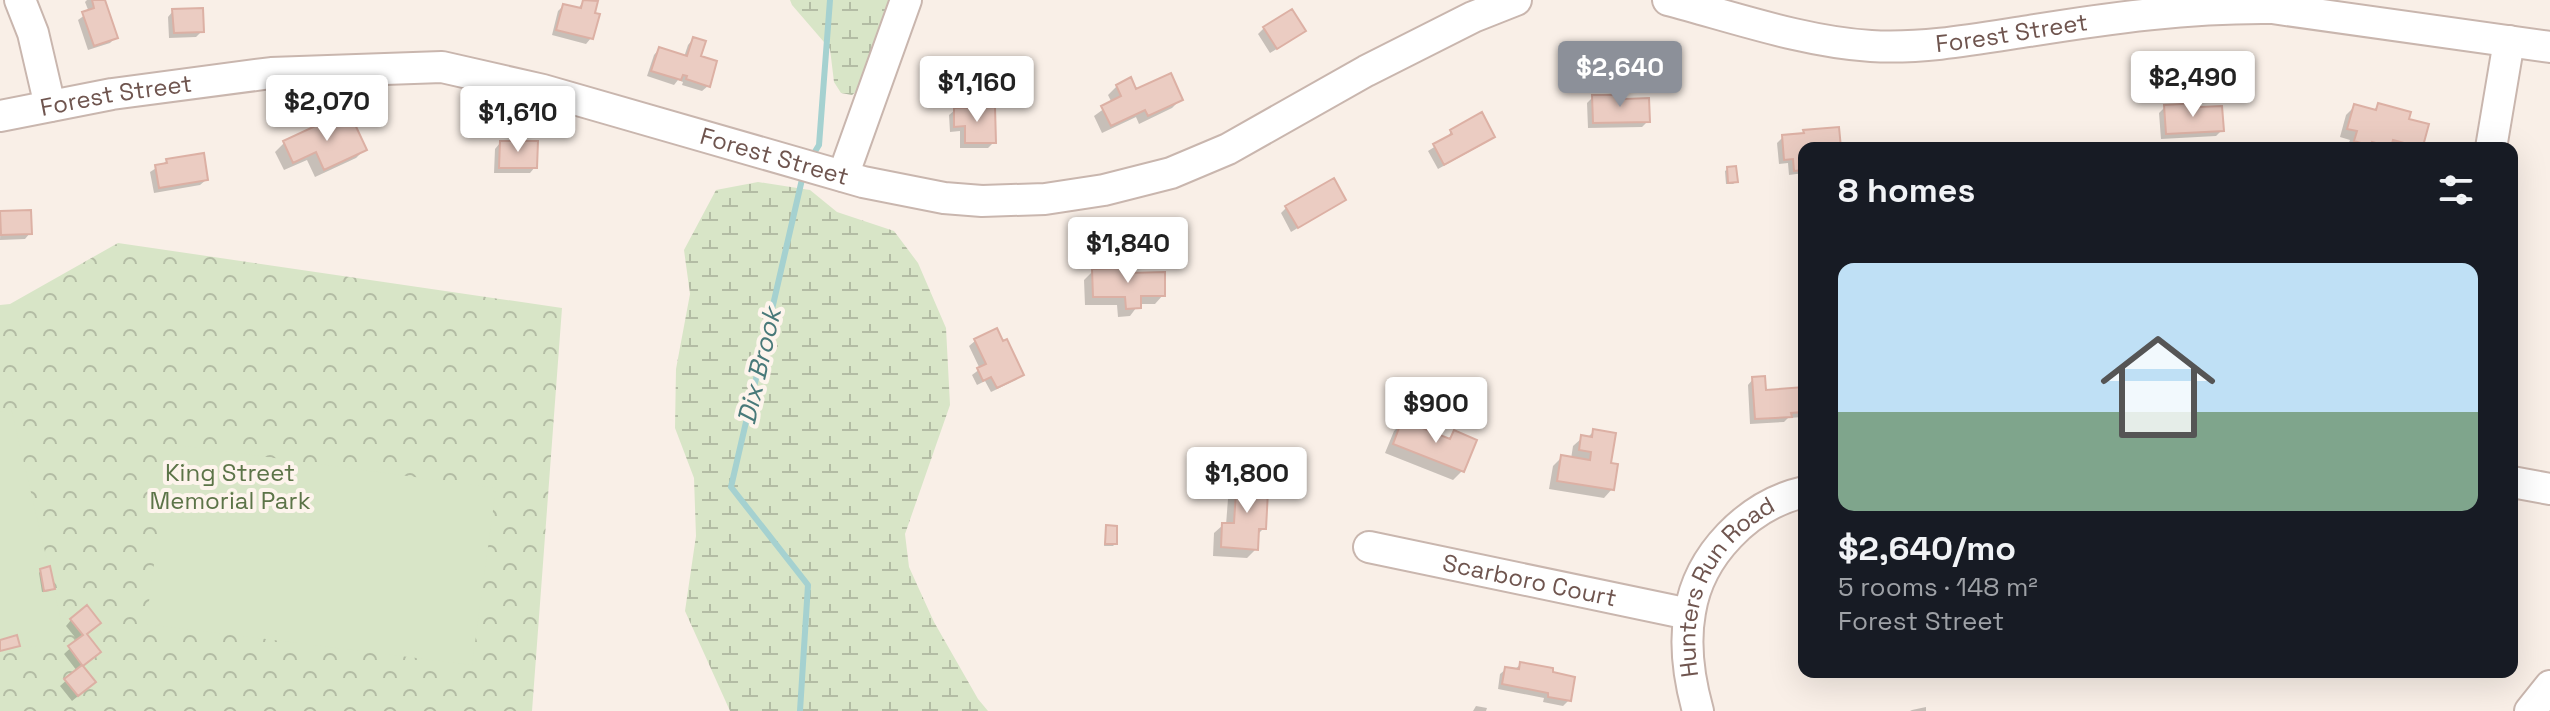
<!DOCTYPE html>
<meta charset="utf-8">
<style>
body{margin:0;font-family:"Space Grotesk",sans-serif;background:#242831;color:#f1f3f6;height:100vh;display:flex;flex-direction:column;font-size:30px;white-space:nowrap}
*{box-sizing:border-box;margin:0}
p{font-size:26px;color:#9ea1a6}
.icon{flex:none;width:44px;height:44px;fill:none;stroke:currentColor;stroke-width:2;stroke-linecap:round;stroke-linejoin:round}
.map{position:relative;flex:1;overflow:hidden}
.panel{position:absolute;left:1798px;top:142px;width:720px;height:536px;display:flex;flex-direction:column;background:#171b24;border-radius:16px;box-shadow:0 8px 32px #0002}
.panel>*{flex:none}
.price{position:absolute;translate:-50% -68px;padding:0 18px;border-radius:8px;background:#fff;color:#222;font-size:26px;line-height:52px;filter:drop-shadow(0 2px 4px #0008)}
.price::after{content:'';position:absolute;left:50%;top:48px;width:24px;height:18px;margin-left:-12px;background:inherit;clip-path:polygon(0 0,100% 0,50% 100%)}
.price.active{background:#8c9099;color:#fff}
ul{padding:0;list-style:none}
li{display:grid;align-content:center;gap:16px;height:424px;padding:0 40px}
li span{display:grid;place-items:center;height:248px;border-radius:16px;color:#555}
li>.icon{margin-inline-start:auto}
span .icon{width:144px;height:144px;fill:#fffc;stroke-width:1}
li b{font-size:34px}
h2{display:flex;justify-content:space-between;align-items:center;height:96px;padding:0 40px;font-size:34px}
.map>svg:first-child{display:block}
.wetland{fill:url(#wetland-marsh)}
.park{fill:url(#park-crowns)}
.pitch{fill:#d8e5c7}
.shadow{fill:#0003}
.lines{fill:none;stroke-linecap:round;stroke-linejoin:round}
.stream{stroke:#a5d1d0;stroke-width:6}
.building{fill:#ebccc2;stroke:#dcb0a4;stroke-width:2}
.minor-casing{stroke:#c9b6ae;stroke-width:34}
.minor{stroke:#fff;stroke-width:30}
.labels{text-anchor:middle;stroke-width:8;stroke-linejoin:round;paint-order:stroke}
.street-label{font-size:24px;fill:#6f554f;stroke:#fdf4ec}
.park-label{font-size:24px;fill:#5c7448;stroke:#fdf4ec}
.water-label{font-size:26px;font-style:italic;fill:#487979;stroke:#fdf4ec}
</style>
<div class="map">
<svg width="2550" height="711" viewBox="0 0 2550 711">
<defs>
<pattern id="wetland-marsh" width="20" height="14" patternUnits="userSpaceOnUse" patternTransform="scale(2)"><rect width="20" height="14" fill="#d8e5c7"/><path d="M1 5h8M5 5V1M11 12h8M15 12V8" fill="none" stroke="#b3bca4"/></pattern>
<pattern id="park-crowns" width="20" height="18" patternUnits="userSpaceOnUse" patternTransform="scale(2)"><rect width="20" height="18" fill="#d8e5c7"/><path d="M2 6a3 3 0 1 1 6 0M12 15a3 3 0 1 1 6 0" fill="none" stroke="#b3bca4"/></pattern>
</defs>
<rect width="100%" height="100%" fill="#f9efe7"/>
<path class="wetland" d="M790,0H890L872,78L852,95L841,93L834,82L830,49L792,5Z
M758,182L810,190L837,212L894,231L918,263L946,328L950,405L905,534L909,567L934,622L978,699L988,711H730L685,611L696,536L694,478L675,428L676,369L690,294L684,250L716,190Z"/>
<path class="park" d="M118,243L562,308L532,711H0V305L10,304Z"/>
<path class="pitch" d="M11,408L62,624L41,645L0,653V412Z
M170,444L496,488L472,665L146,624Z"/>
<path class="shadow" d="M87,0H103L116,37L110,43L88,50L78,20L89,12L85,2Z
M584,0L596,2L591,38L586,44L552,35L558,11L563,6L578,9Z
M173,11L202,31L196,37L169,38L168,17Z
M1264,28L1298,36L1270,53L1258,34Z
M693,39L708,86L702,91L682,85L683,82L678,80L674,85L647,76L654,55L659,49L684,57L688,45Z
M1117,86L1136,92L1181,99L1172,108L1139,124L1136,117L1102,133L1094,116L1112,103L1108,95Z
M1593,97L1623,101L1648,121L1642,127L1588,128L1587,103Z
M2378,106L2406,120L2426,126L2418,148H2347L2350,140L2340,137L2346,115L2354,107L2373,111Z
M2165,107L2222,130L2216,136L2161,139L2159,113Z
M955,110L994,142L988,148H960V131L950,132L949,115Z
M329,131L365,149L356,158L315,177L307,160L284,170L275,152L284,143Z
M1451,131L1493,137L1487,142L1438,169L1428,151L1447,139Z
M1804,132L1839,148H1804V173L1789,175L1788,163L1779,164L1777,143L1783,137L1800,135Z
M500,143L535,167L530,173H494L495,149Z
M167,161L206,180L200,185L154,193L150,172Z
M1728,169L1736,182L1733,184H1726L1725,171Z
M1344,200L1291,232L1281,213L1287,207Z
M1,213L30,233L25,239L0,240Z
M1093,271L1126,275L1163,295L1155,304H1139L1130,316L1118,317L1117,305H1085L1084,280Z
M975,341L1022,375L1016,380L991,392L985,381L977,385L972,375L980,369L969,346Z
M1753,379L1764,392L1804,389V417L1788,418L1784,422L1750,424L1748,385Z
M1403,422L1447,440L1454,433L1474,441L1462,471L1453,480L1385,453L1394,431Z
M1594,431L1609,465L1612,489L1604,498L1549,489L1553,466L1561,458L1571,459L1573,446L1582,438H1587Z
M1238,477L1258,492L1264,528L1257,535L1256,549L1247,558L1213,556L1214,533L1223,525H1226L1229,486Z
M1107,527L1115,544L1113,546H1104Z
M41,570L52,588L50,591L42,592L39,573Z
M71,620L98,652L81,667L88,688L72,701L60,686L77,671L64,654L78,641L66,626Z
M1803,621H1804V646L1798,626Z
M1521,664L1569,700L1563,706L1543,702L1544,698L1498,689L1500,674L1506,669L1514,670Z
M1476,706L1487,708L1486,711H1473Z
M1926,707V711H1910L1912,710Z"/>
<g class="lines">
<path class="stream" d="M811,158L819,145L830,0
M800,711L808,585L731,487L803,175"/>
</g>
<path class="building" d="M92,0H105L118,38L94,46L82,12L94,8Z
M583,0L598,1L595,13L600,14L593,39L556,30L563,4L581,8Z
M203,8L204,32L174,33L172,9Z
M1292,9L1306,31L1277,49L1263,27Z
M693,37L706,41L701,56L717,61L710,87L686,79L687,76L683,75L681,80L651,71L659,47L687,56Z
M1171,73L1183,100L1148,116L1145,110L1111,126L1101,106L1121,96L1116,85L1131,77L1136,89Z
M1592,95H1625V99L1649,98L1650,122L1593,123Z
M2199,103L2200,107L2222,106L2224,131L2166,134L2164,105Z
M2378,103L2411,112L2409,119L2429,124L2423,146L2402,148L2404,143L2393,140L2391,147L2372,142L2371,146L2354,141L2357,131L2347,129L2354,104L2376,110Z
M995,107L996,143H965V126L954,127V108Z
M1482,112L1495,137L1444,165L1433,144L1452,134L1450,130Z
M352,118L367,150L324,170L316,152L293,163L283,141L326,121L330,128Z
M1839,127L1841,148H1804V170L1794,171L1793,159L1784,160L1782,135L1804,133L1803,130Z
M500,141H538L537,168H499Z
M204,153L208,180L159,188L155,165L167,163L166,159Z
M1736,166L1738,182L1728,183L1727,167Z
M1334,178L1346,200L1298,228L1285,206Z
M31,210L32,234L1,235L0,211Z
M1128,268V273L1165,272V296H1141V308L1126,309L1125,297H1093L1092,269Z
M997,328L1003,341L1007,339L1024,375L997,388L991,377L983,381L977,368L986,364L974,339Z
M1765,376L1766,390L1804,387V412L1791,413L1792,417L1755,419L1752,377Z
M1402,420L1450,439L1454,430L1477,440L1464,472L1393,444Z
M1593,429L1616,433L1611,463L1618,464L1614,490L1557,481L1561,455L1590,460L1591,452L1579,450L1581,435L1592,437Z
M1237,475L1261,477L1260,491H1268L1266,529H1259L1258,550L1221,547L1222,523H1234Z
M1106,525L1117,526V544H1105Z
M50,566L55,589L44,591L40,569Z
M87,605L101,623L87,634L101,652L83,666L96,682L78,696L64,679L82,665L68,646L83,635L70,619Z
M17,635L20,646L0,651V640Z
M1520,662L1553,668V672L1575,677L1571,701L1548,697V693L1502,684L1505,667L1519,669Z"/>
<g class="lines">
<g class="minor-casing">
<g id="minor">
<path d="M20,0L33,33L50,106"/>
<path id="s1" d="M1668,0C1733,17 1804,42 1871,46C1924,49 1977,39 2029,31C2110,18 2190,7 2272,8L2550,47"/>
<path id="s2" d="M0,116L112,94L271,73L442,67L543,90L863,182L944,198L982,201L1045,199L1104,190L1171,173L1228,149L1366,71L1473,17L1516,0"/>
<path d="M2491,148L2509,41"/>
<path d="M843,176L906,0"/>
<path d="M2512,482L2550,489"/>
<path id="s3" d="M1369,547L1689,614"/>
<path id="s4" d="M1698,711C1689,679 1684,645 1690,612C1699,555 1748,505 1804,492"/>
<path d="M2530,711L2550,686"/>
</g>
</g>
<use href="#minor" class="minor"/>
</g>
<g class="labels">
<g class="street-label">
<text dy="8" stroke="none"><textPath href="#s1" startOffset="350">Forest Street</textPath></text>
<text dy="8" stroke="none"><textPath href="#s2" startOffset="118">Forest Street</textPath></text>
<text dy="8" stroke="none"><textPath href="#s2" startOffset="790">Forest Street</textPath></text>
<text dy="8" stroke="none"><textPath href="#s3" startOffset="164">Scarboro Court</textPath></text>
<text dy="8" stroke="none"><textPath href="#s4" startOffset="138">Hunters Run Road</textPath></text>
</g>
<g class="park-label">
<text x="230" y="481">King Street<tspan x="230" dy="28">Memorial Park</tspan></text>
</g>
<g class="water-label">
<text transform="translate(759 366) rotate(-77)" y="9">Dix Brook</text>
</g>
</g>
</svg>
<b class="price active" style="left:1620px;top:109px">$2,640</b>
<b class="price" style="left:2193px;top:119px">$2,490</b>
<b class="price" style="left:977px;top:124px">$1,160</b>
<b class="price" style="left:327px;top:143px">$2,070</b>
<b class="price" style="left:518px;top:154px">$1,610</b>
<b class="price" style="left:1128px;top:285px">$1,840</b>
<b class="price" style="left:1436px;top:445px">$900</b>
<b class="price" style="left:1247px;top:515px">$1,800</b>
<section class="panel">
<h2>8 homes<svg class="icon" aria-label="filters" viewBox="0 0 24 24"><path d="M4 7h16M4 17h16"/><circle cx="9" cy="7" r="2"/><circle cx="15" cy="17" r="2"/></svg></h2>
<ul>
<li><span style="background:linear-gradient(#bfe0f5 60%,#7fa58c 0)"><svg class="icon" aria-label="home" viewBox="0 0 24 24"><path d="M3 11l9-7 9 7M6 9v11h12V9"/></svg></span><div><b>$2,640/mo</b><p>5 rooms · 148 m²</p><p>Forest Street</p></div></li>
</ul>
</section>
</div>
